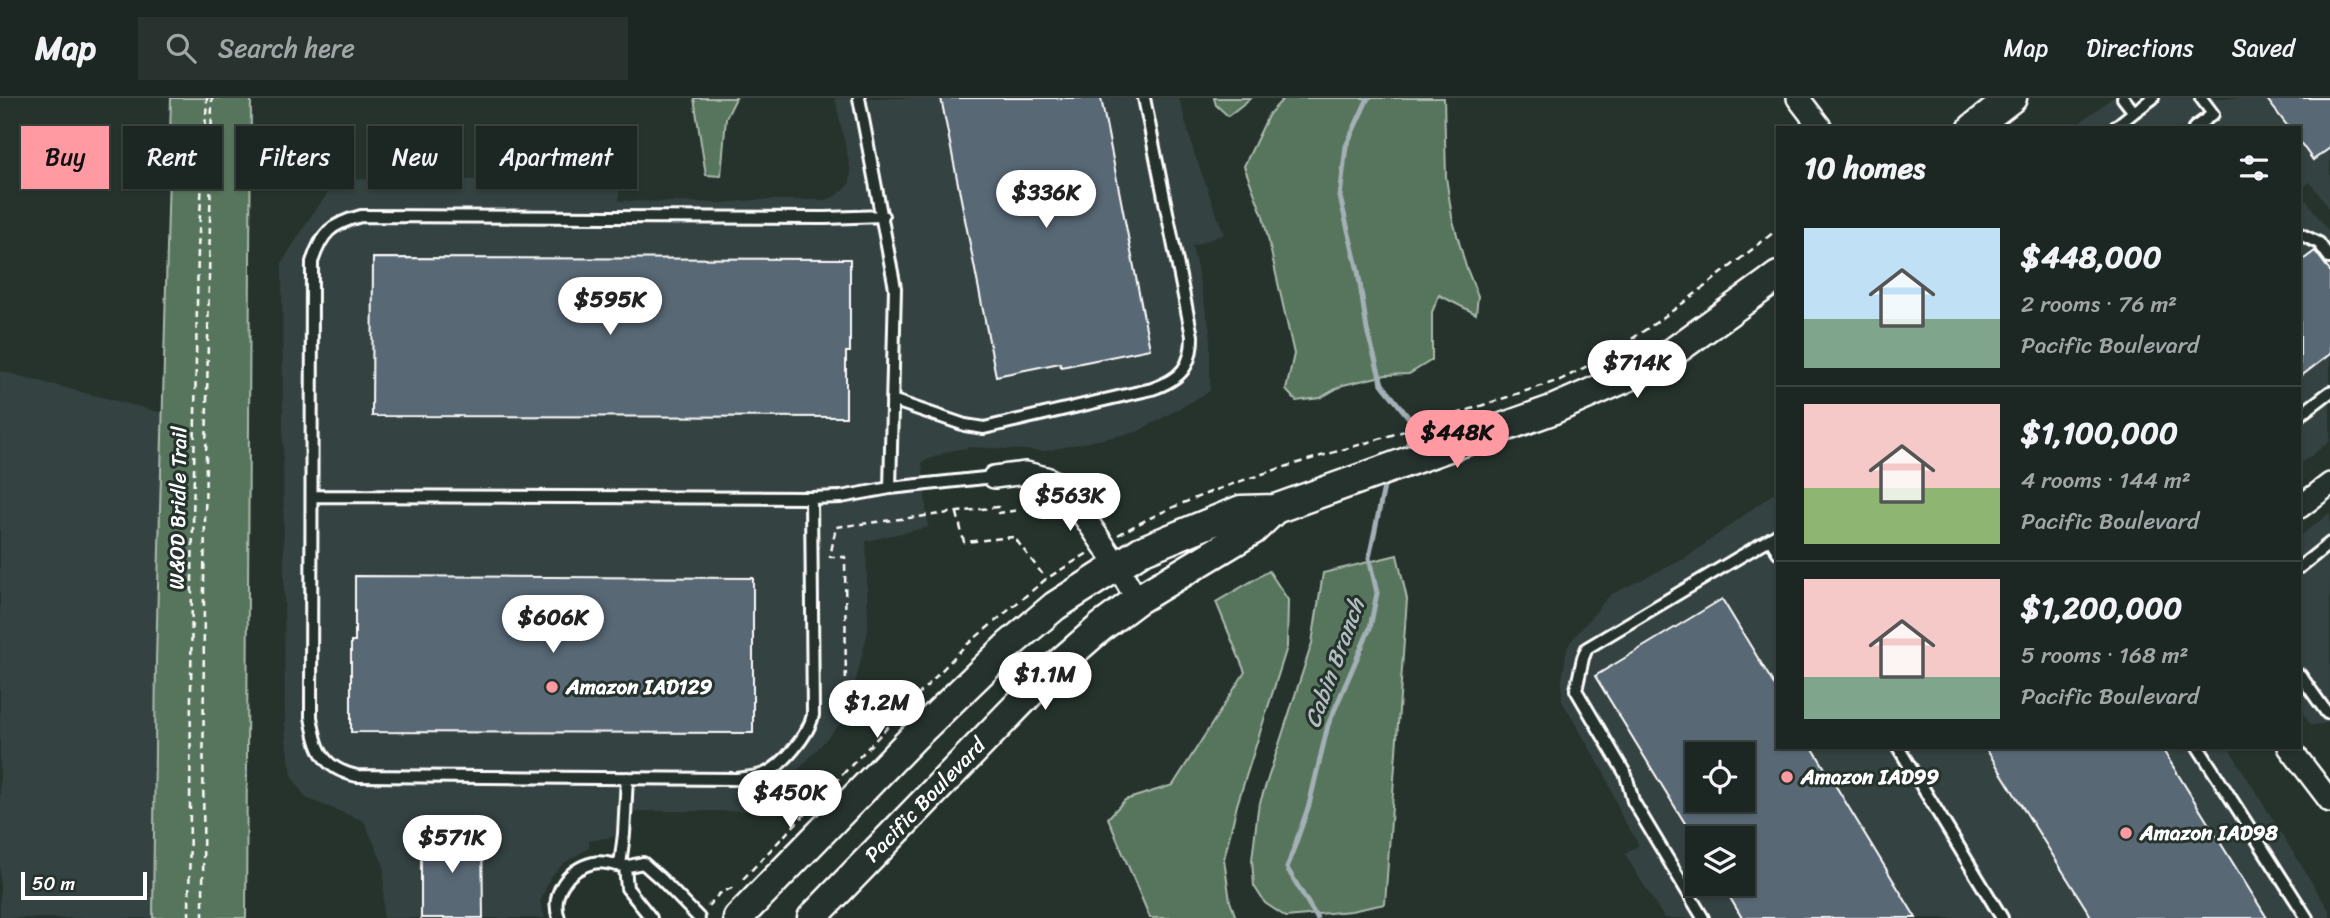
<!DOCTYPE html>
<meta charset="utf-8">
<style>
body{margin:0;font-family:Sriracha,sans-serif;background:#29322f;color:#f1f3f6;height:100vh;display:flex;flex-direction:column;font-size:26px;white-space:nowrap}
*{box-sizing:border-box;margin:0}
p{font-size:23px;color:#a0a5a5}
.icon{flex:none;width:38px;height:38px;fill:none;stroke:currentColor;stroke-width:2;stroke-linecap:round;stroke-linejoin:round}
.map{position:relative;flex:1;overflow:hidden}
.side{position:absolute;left:1776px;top:28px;width:525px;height:623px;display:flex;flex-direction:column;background:#1c2622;border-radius:0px;box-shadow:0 2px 5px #0004,0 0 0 2px #3a4340}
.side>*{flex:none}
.top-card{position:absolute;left:21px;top:28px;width:665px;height:63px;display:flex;gap:14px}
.fabs{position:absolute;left:1685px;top:644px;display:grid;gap:14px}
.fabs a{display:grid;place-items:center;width:70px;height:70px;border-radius:0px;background:#1c2622;box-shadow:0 2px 5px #0004,0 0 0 2px #3a4340;font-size:35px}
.scale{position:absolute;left:21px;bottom:18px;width:126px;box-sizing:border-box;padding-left:7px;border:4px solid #fff;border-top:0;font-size:19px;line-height:24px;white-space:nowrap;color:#fff;-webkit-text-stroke:5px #26332d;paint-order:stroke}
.price{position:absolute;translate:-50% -60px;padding:0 16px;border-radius:24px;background:#fff;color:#222;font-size:23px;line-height:46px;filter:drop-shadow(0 2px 4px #0008)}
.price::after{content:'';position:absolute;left:50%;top:42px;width:21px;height:16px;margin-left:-10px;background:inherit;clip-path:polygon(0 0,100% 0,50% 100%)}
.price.current{background:#ff9aa2;color:#111}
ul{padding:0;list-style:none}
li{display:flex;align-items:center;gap:21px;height:175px;padding:0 28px}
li+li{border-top:2px solid #3a4340}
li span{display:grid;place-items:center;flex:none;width:196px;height:140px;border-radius:0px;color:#555}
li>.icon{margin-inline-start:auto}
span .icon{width:84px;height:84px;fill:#fffc;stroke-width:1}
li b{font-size:30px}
h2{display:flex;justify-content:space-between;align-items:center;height:84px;padding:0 28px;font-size:30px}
.pill{padding:0 24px;border-radius:0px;background:#1c2622;box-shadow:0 2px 5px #0004,0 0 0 2px #3a4340;font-size:24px;line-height:63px}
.pill.current{background:#ff9aa2;color:#111}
header{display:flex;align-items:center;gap:42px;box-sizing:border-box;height:98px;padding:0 35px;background:#1c2622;border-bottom:2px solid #3a4340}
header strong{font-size:33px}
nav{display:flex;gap:38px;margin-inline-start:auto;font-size:24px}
.search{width:490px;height:63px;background:#29322f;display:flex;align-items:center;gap:18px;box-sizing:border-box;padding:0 24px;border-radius:0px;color:#a0a5a5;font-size:26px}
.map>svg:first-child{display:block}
.built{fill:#354342;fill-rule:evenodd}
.green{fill:#57745c;stroke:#abbaae;stroke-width:2}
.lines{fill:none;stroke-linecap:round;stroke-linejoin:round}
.stream{stroke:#a3b0b6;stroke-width:5}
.building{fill:#596874;stroke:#fff;stroke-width:2;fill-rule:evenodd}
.service-casing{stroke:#fff;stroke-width:16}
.minor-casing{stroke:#fff;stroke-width:26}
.secondary-casing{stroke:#fff;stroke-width:33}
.path{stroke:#fff;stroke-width:2.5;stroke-dasharray:7 5;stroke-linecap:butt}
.service{stroke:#26332d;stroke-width:10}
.minor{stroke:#26332d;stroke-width:21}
.secondary{stroke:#26332d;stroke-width:28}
.poi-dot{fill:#ff9aa2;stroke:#26332d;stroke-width:2.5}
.labels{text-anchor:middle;stroke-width:6;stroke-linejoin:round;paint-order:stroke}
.street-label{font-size:21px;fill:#fff;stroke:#26332d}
.poi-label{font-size:21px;font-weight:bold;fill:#fff;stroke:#26332d;text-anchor:start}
.water-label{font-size:23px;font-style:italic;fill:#b2bdc2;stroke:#26332d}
</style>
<header>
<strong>Map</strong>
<div class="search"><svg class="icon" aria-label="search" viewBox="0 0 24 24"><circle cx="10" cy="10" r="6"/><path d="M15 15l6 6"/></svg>Search here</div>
<nav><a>Map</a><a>Directions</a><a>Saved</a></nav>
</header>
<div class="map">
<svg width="2330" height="820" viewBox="0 0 2330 820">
<rect width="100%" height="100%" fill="#26332d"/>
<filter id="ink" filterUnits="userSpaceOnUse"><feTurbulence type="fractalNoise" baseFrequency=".0143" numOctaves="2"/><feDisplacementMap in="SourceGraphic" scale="14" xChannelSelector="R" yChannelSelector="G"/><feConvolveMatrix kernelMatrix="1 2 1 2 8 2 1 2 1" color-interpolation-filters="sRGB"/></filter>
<g filter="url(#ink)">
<path class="built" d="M835,0H1179L1194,55L1224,136L1192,148L1210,232V293L1137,334L1044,353L971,349L949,353L922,364L928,429L866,443L868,533L847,618L774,699L753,710L742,713H635L632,735L589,743V750L564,765L550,779L540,804L545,820H383L384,768L364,723L306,700L293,680L287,650L285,627L282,165L309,121L338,81L619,83V103L723,105L756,102H826L834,99L844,92L850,85L851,74Z
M2112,0H2330V111L2310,84L2300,92V30H2073Z
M2306,102L2330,135V343L2300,366V107Z
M0,273L163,315L155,820H0Z
M1778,392V649H2228L2330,814V820H1664L1625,756L1639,747L1621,717L1605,676L1562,603V581L1567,551L1571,543L1610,497L1686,460ZM1698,656H1743V702H1698ZM1698,740H1743V786H1698Z
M2330,415V625L2311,627L2300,611V438Z"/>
<path class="green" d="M171,0H251L246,820H153L156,563Z
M694,0H736L726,20L721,78L706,77Z
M1214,0H1251L1228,18L1216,7Z
M1284,0H1444L1446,79L1452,119L1466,169L1478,198L1476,216L1439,197L1432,214V262L1409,276L1386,277L1343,287L1320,300L1296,303L1286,292L1294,256L1263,118L1244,68L1269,16Z
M1397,457L1407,501L1385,806L1351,813L1286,819L1265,805L1254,788L1252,762L1258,711L1312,545L1323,475Z
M1269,473L1288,502L1287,549L1237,707L1224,761L1230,803L1236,820H1150L1108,720L1125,702L1173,687L1245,574L1216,504Z"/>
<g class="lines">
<path class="stream" d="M1368,0L1346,48L1340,99L1358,173L1367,232L1382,286L1409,320V343L1403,354
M1317,820L1287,770L1309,707L1328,627L1370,530L1377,495L1369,460L1384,389L1388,382"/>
</g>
<path class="building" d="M941,0H1101L1150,251L1061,269L1060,265L996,278Z
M2266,0H2330V50L2313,62L2300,44V30H2289Z
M2315,153L2330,173V256L2300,279V164Z
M373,160L850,161V254H846V319L372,318Z
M355,478L753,480V635L351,634V544H355Z
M1722,501L1778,593V649H1812L1916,820H1742L1722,786H1743V740H1694L1595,578ZM1698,656H1743V702H1698Z
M1985,649H2161L2267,820H2092Z
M421,733H482L483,820H421Z"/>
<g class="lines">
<g class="service-casing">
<path id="service" d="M859,0L895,190L890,390
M2134,14L2153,0
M2114,30L2134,14L2123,0
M2194,30L2213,16L2201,0
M2300,136L2319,145L2330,160
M892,302L965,327L984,330L1152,291C1181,281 1192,268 1192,238L1144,0
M2300,317L2330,294
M312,398L811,400L841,399L890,390L994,379
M811,400L813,617C809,636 783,668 764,676C756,679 745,680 736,681L357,678C321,670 317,651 311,619L312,164C322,134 331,126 361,118L825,120L883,118
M1770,441L1778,454
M2300,469L2330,445
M2300,577L2327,615
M1898,649L2002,820
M2198,649L2307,820
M620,767L624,736L627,680
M625,769L627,790L651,820
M559,820C550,796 568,771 593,765C605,762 615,768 626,768C631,768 638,766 643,765L661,781L699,820
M1703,820L1633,703L1626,677L1576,592L1583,560L1587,550L1778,436"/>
</g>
<g class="minor-casing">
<path id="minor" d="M1798,0L1821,30
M994,379L1026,375L1046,380L1064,389L1117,467L1137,502
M2300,409L2330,386
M2289,649L2330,703"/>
</g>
<g class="secondary-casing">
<path id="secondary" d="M1973,30L2012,0
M738,820L913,640L1009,547L1055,508L1141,453L1241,412L1275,411L1552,312L1639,274L1673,254L1778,178
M812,820L1052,572L1101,529L1137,502L1253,432L1275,411"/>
</g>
<path class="path" d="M957,415L964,444L1014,439L1046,481
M1118,437C1189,396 1273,372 1352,349C1421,329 1490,304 1560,282C1639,244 1709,185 1778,131
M846,605L845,459H830L836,429L998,409V415L1020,412
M743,781L963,550L1046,481L1088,455
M708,808L719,796L736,788
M189,820L192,481L198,151L207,0
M203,820L204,483L212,0"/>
<use href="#service" class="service"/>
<use href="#minor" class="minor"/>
<use href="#secondary" class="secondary"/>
</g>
</g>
<g class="poi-dot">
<circle cx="552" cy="589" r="7"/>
<circle cx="1787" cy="679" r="7"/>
<circle cx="2126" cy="735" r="7"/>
</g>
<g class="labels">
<g class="street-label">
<text transform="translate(178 410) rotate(-89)" y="7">W&amp;OD Bridle Trail</text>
<text transform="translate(925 702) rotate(-46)" y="7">Pacific Boulevard</text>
</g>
<g class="poi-label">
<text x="566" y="596">Amazon IAD129</text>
<text x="1801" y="686">Amazon IAD99</text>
<text x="2140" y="742">Amazon IAD98</text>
</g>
<g class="water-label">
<text transform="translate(1334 565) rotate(-70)" y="8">Cabin Branch</text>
</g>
</g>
</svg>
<div class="fabs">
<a><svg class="icon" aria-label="locate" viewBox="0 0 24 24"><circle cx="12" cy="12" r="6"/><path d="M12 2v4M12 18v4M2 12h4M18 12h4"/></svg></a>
<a><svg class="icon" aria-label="layers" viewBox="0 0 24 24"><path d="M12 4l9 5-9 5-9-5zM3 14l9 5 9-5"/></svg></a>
</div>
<div class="scale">50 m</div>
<b class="price" style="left:1046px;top:132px">$336K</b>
<b class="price" style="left:610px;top:239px">$595K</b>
<b class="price" style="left:1637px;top:302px">$714K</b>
<b class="price current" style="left:1457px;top:372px">$448K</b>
<b class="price" style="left:1070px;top:435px">$563K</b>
<b class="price" style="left:553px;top:557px">$606K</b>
<b class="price" style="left:1045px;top:614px">$1.1M</b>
<b class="price" style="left:877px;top:642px">$1.2M</b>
<b class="price" style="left:790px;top:732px">$450K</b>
<b class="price" style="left:452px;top:777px">$571K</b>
<div class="top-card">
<a class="pill current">Buy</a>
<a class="pill">Rent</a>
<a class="pill">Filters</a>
<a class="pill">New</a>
<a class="pill">Apartment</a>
</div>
<section class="side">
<h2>10 homes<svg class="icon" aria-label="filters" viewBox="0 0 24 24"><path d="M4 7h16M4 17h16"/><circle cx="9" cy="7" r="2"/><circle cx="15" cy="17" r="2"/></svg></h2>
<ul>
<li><span style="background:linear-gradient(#bfe0f5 65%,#7fa58c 0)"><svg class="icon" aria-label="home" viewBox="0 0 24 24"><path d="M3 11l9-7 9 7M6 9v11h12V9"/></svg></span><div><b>$448,000</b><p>2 rooms · 76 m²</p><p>Pacific Boulevard</p></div></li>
<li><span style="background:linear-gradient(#f6c9c9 60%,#8fb573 0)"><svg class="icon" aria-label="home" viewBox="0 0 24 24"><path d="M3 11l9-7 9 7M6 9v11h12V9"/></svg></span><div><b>$1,100,000</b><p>4 rooms · 144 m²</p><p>Pacific Boulevard</p></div></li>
<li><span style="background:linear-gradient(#f6c9c9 70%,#7fa58c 0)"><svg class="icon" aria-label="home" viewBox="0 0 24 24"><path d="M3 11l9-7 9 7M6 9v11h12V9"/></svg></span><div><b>$1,200,000</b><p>5 rooms · 168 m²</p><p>Pacific Boulevard</p></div></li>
</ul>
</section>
</div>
